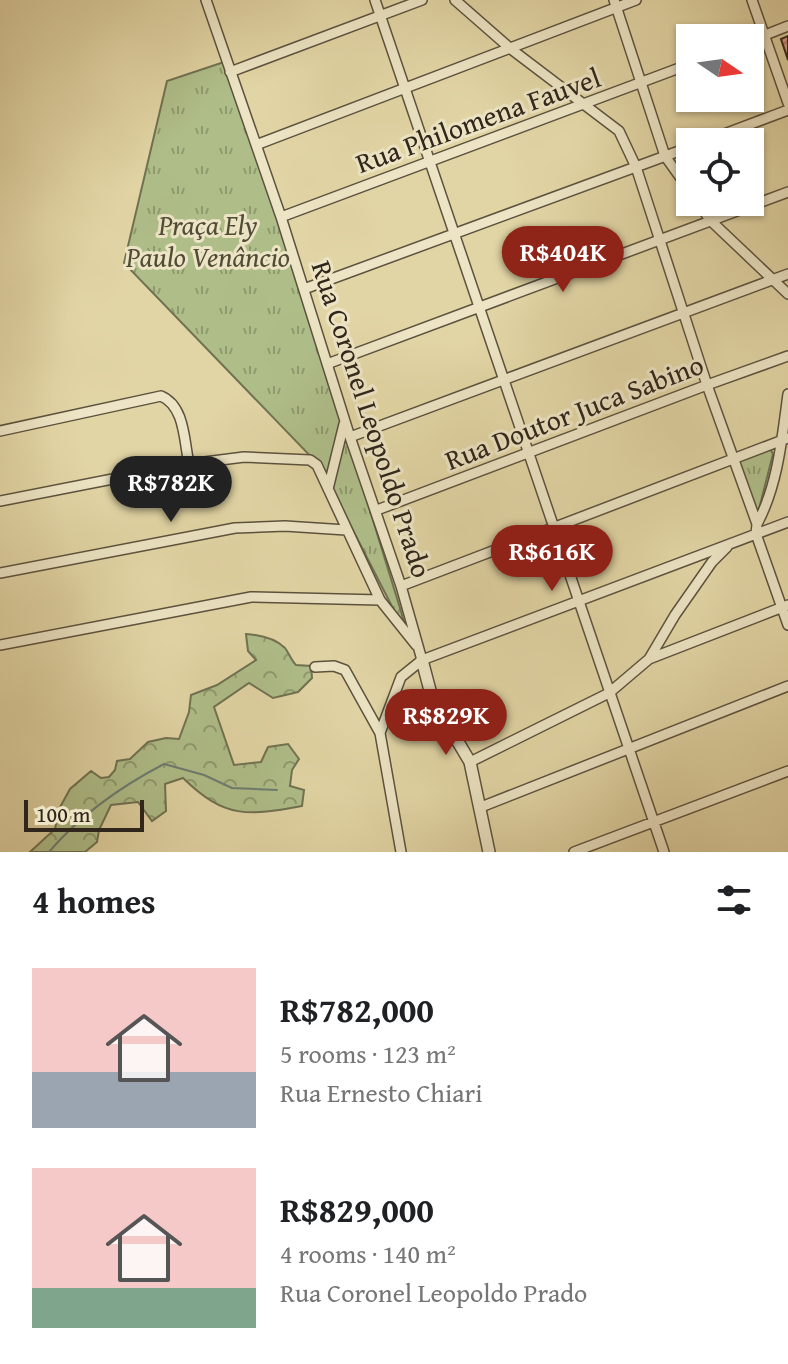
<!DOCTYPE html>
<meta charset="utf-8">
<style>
body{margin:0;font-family:"Gentium Book Plus",serif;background:#f2f2f2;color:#202124;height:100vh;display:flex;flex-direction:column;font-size:30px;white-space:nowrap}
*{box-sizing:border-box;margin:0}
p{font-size:26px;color:#757577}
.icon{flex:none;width:44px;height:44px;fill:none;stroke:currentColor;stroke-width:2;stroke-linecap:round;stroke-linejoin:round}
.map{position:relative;height:852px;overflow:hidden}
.sheet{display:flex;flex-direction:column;background:#fff;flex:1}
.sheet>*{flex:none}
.needle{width:52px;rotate:103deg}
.fabs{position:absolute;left:676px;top:24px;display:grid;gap:16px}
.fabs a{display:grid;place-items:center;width:88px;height:88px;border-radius:0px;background:#fff;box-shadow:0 2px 6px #0004;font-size:40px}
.scale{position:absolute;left:24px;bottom:20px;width:120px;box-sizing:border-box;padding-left:8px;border:4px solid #30261b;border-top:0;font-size:22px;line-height:28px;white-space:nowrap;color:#30261b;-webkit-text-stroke:6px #ece4c4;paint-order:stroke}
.price{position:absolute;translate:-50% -68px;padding:0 18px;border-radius:28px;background:#8f2418;color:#fff;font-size:26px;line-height:52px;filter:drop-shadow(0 2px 4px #0008)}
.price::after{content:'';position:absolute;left:50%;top:48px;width:24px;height:18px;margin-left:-12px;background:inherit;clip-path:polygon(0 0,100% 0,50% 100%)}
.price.selected{background:#222;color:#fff}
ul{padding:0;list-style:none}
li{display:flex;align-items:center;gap:24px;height:200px;padding:0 32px}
li span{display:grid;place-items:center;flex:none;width:224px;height:160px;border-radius:0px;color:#555}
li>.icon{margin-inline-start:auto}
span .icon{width:96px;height:96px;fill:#fffc;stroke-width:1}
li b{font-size:34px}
h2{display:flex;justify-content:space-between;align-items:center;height:96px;padding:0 32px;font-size:34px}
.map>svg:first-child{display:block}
.forest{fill:url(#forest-crowns);stroke:#707252;stroke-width:2}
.park{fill:url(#park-tufts);stroke:#707252;stroke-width:2}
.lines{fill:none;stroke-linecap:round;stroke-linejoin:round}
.stream{stroke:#6d7e72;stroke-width:2}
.building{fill:url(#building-hatch);stroke:#30261b;stroke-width:2}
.minor-casing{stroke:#5c523e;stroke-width:12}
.tertiary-casing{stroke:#5c523e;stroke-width:14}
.minor{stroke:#ece4c4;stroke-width:9}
.tertiary{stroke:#ece4c4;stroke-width:11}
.labels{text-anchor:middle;stroke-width:6;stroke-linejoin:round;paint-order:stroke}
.street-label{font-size:28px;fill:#30261b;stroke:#ece4c4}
.park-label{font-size:28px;font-style:italic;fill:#504c36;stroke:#ece4c4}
</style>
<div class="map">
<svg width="788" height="852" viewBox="0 0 788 852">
<defs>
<pattern id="forest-crowns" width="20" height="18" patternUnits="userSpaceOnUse" patternTransform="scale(2)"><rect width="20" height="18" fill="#afbe89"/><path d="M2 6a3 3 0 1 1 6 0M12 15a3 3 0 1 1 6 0" fill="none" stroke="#8f9a6f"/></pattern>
<pattern id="park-tufts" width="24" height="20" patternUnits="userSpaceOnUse" patternTransform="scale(2)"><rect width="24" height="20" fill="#afbe89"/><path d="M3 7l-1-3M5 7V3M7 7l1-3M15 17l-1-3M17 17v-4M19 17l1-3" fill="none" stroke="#8f9a6f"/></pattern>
<pattern id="building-hatch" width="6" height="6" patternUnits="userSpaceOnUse" patternTransform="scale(2)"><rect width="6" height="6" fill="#e39b8b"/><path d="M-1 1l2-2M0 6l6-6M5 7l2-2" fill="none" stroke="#b87e71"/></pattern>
</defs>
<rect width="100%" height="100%" fill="#e2d5a5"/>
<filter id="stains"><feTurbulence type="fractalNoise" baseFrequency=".0025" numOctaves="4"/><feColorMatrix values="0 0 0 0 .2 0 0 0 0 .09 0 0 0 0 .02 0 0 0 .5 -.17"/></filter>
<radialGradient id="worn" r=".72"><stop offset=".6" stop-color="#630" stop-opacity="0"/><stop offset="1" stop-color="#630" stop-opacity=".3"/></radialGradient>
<path class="forest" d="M246,634C260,635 275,638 285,648C289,653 291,660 296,665L311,666L312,678L298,692L273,698L249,683L214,707L234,765L261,762L268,747L288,744L299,759L292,770L290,786L304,790L302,806C248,816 225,819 183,778L165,784L166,811L152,821L138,802L111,805L99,830L97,842L85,852H30L55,829L59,809L70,789L91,771L101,778L109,777L115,770L117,761L130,759L148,742L166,738L179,739L189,712L191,695L217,685L256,660L248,651Z"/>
<path class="park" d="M224,62L280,218L400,608L404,622L401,624L320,466L124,263L167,81Z
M769,447L773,454L758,513L754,511L736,461Z"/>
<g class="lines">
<path class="stream" d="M49,852C81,814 120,787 164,764L204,775L232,788L277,790"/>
</g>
<path class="building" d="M788,36V60L781,39Z"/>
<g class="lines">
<g class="minor-casing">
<path id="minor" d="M206,0L281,217L350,437L401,586L422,660
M375,0L664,852
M455,0L511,49L619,131L636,167L707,385L757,524L756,534L788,625
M614,0L665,156L690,191
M752,0L788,103
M750,41L788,26
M230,72L422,0
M703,142L788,110
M256,145L636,0
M698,202L710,220L788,294
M281,217L690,64
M304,289L690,147
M327,364L788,192
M0,431L161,396C185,406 184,441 189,464
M350,437L788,274
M328,489L344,424
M0,501L189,464L244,457L310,460L317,465L380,600L416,645
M377,510L707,385L788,356
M757,524C778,485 782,438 788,394
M0,573L235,528L285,526L346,530
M401,586L788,438
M0,645L251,597L380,600
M649,659L788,605
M315,667L334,666L345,670L380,733L401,852
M380,733L401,677L422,660L788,522
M470,762L609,693L649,659L675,615L712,562L727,547
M481,807L788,686
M574,852L788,771"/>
</g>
<g class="tertiary-casing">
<path id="tertiary" d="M422,660L432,698L470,762L489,852"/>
</g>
<use href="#minor" class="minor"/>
<use href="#tertiary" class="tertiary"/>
</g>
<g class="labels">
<g class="street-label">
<text transform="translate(478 120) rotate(-20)" y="10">Rua Philomena Fauvel</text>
<text transform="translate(574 412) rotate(-21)" y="10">Rua Doutor Juca Sabino</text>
<text transform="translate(372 419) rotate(72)" y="10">Rua Coronel Leopoldo Prado</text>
</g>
<g class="park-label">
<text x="208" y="235">Praça Ely<tspan x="208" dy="32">Paulo Venâncio</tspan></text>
</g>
</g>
<rect width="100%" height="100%" filter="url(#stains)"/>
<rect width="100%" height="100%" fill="url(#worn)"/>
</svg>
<div class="fabs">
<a><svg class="needle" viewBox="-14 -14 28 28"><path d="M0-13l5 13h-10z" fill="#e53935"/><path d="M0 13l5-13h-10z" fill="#757577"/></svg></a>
<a><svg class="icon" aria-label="locate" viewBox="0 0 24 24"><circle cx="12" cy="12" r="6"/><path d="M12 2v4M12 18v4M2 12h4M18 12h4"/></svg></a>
</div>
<div class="scale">100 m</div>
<b class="price" style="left:563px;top:294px">R$404K</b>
<b class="price selected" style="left:171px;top:524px">R$782K</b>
<b class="price" style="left:552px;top:593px">R$616K</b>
<b class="price" style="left:446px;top:757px">R$829K</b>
</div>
<section class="sheet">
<h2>4 homes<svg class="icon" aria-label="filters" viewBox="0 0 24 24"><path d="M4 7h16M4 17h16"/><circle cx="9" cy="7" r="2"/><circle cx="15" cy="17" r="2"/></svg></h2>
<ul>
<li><span style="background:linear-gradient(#f6c9c9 65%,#9aa5b1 0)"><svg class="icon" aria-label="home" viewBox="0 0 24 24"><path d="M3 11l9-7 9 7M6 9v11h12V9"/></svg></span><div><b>R$782,000</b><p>5 rooms · 123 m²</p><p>Rua Ernesto Chiari</p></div></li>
<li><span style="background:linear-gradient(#f6c9c9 75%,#7fa58c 0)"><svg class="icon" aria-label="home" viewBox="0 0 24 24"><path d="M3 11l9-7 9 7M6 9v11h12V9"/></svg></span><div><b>R$829,000</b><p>4 rooms · 140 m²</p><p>Rua Coronel Leopoldo Prado</p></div></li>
</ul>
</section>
